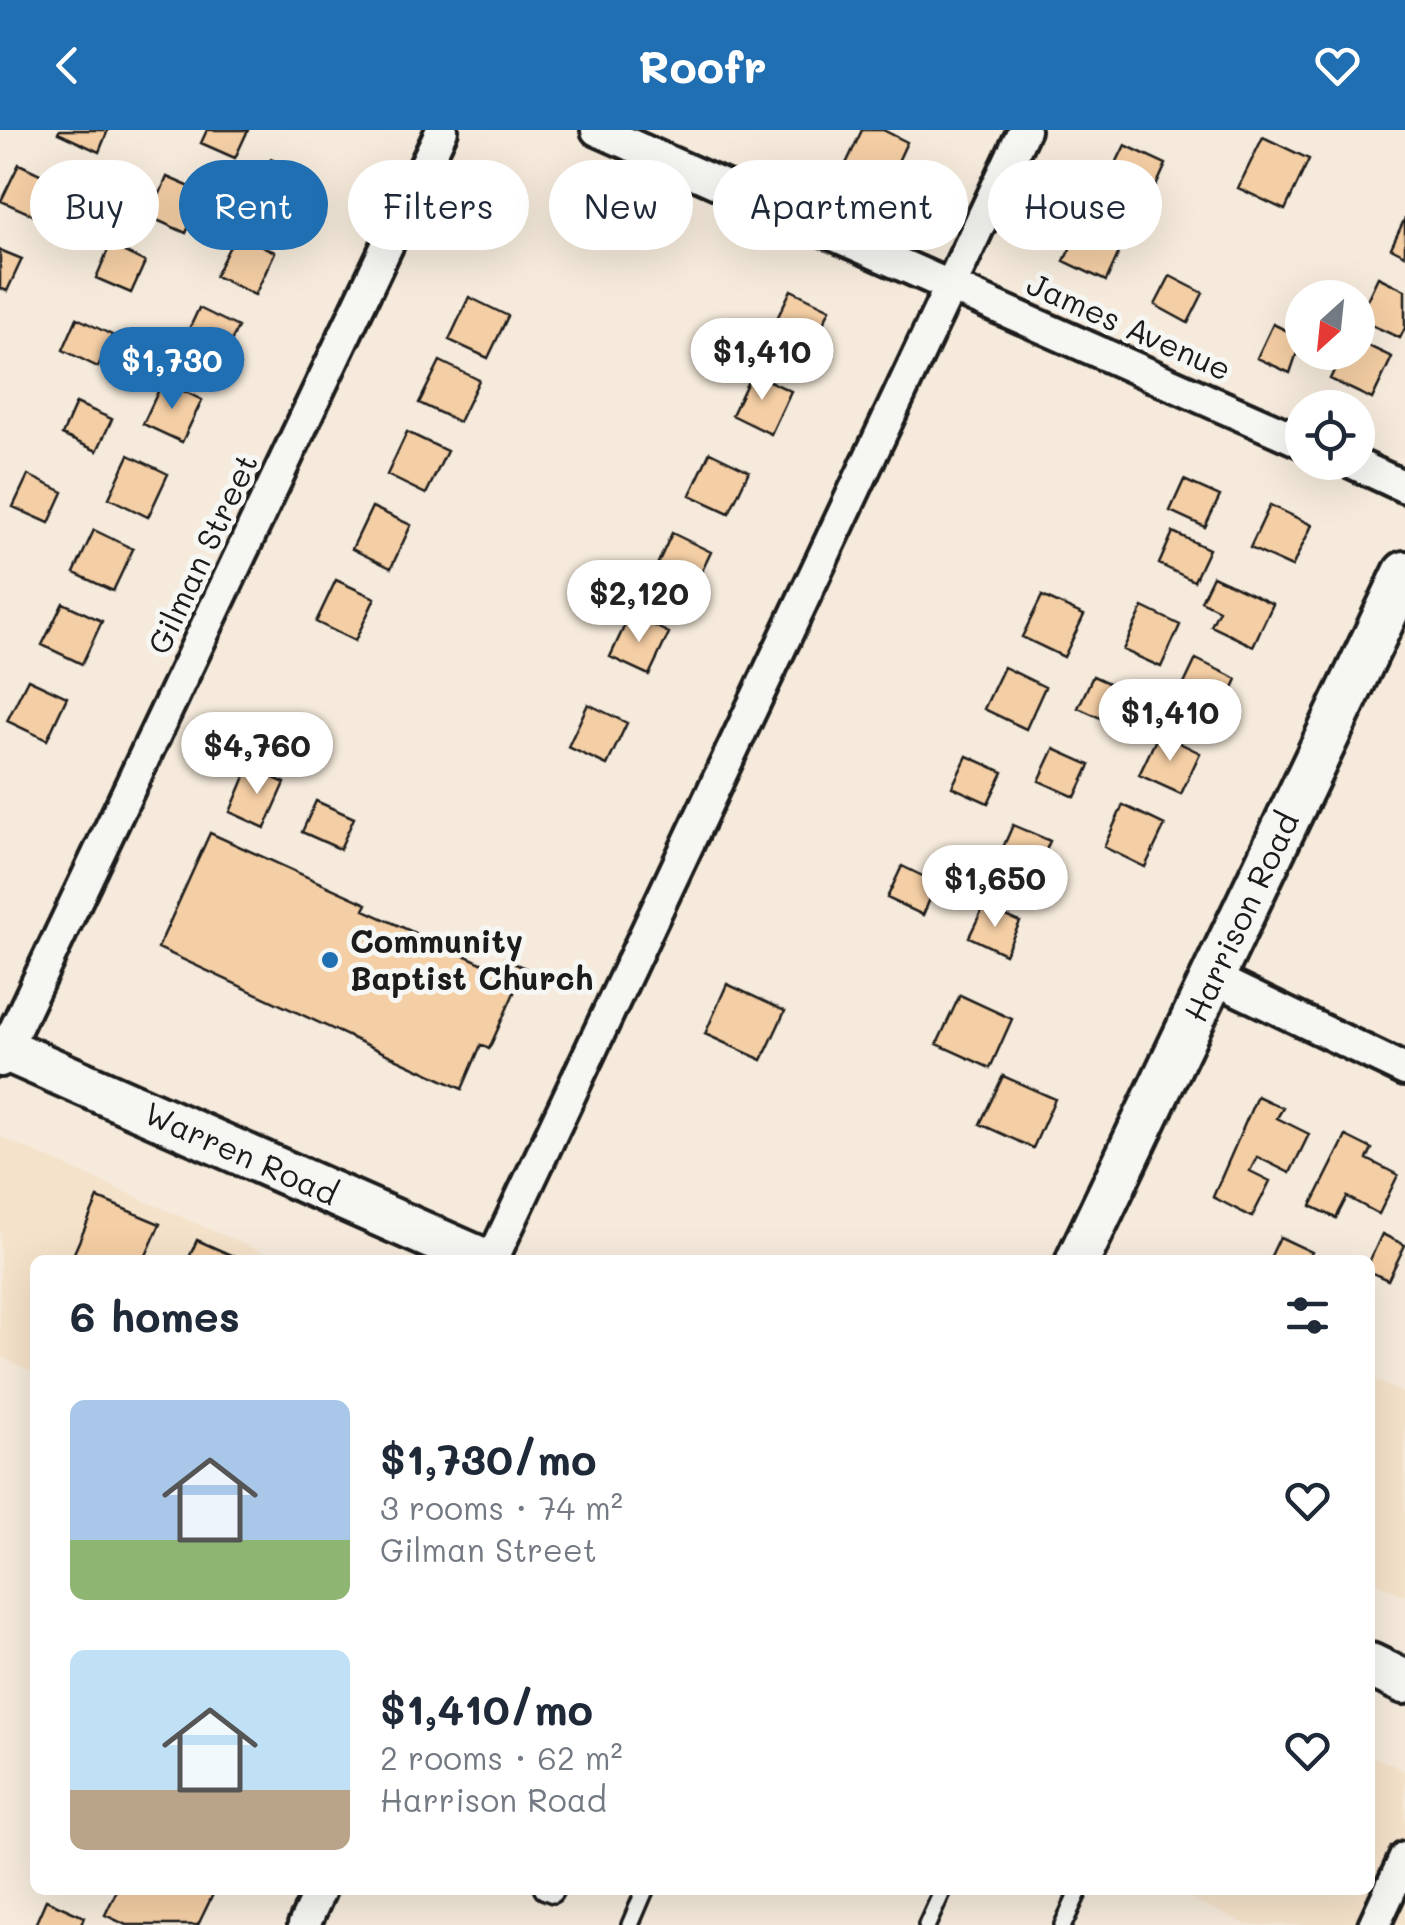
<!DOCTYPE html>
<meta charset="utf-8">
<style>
body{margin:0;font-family:Mali,sans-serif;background:#f2f2f3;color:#1f2937;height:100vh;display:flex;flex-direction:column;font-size:38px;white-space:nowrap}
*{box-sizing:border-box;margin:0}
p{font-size:32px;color:#747a83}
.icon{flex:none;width:55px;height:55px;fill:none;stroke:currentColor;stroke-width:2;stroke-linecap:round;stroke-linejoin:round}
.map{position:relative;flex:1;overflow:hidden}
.panel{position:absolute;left:30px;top:1125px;width:1345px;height:640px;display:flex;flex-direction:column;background:#fff;border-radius:15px;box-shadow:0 10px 40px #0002}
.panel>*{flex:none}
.top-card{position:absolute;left:30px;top:30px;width:1345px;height:90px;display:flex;gap:20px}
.needle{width:65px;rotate:207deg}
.controls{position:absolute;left:1285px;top:150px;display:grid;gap:20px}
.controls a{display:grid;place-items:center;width:90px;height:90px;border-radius:50%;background:#fff;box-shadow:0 10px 40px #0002;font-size:50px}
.price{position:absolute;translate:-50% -85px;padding:0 22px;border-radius:35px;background:#fff;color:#222;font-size:32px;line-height:65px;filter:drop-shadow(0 2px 5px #0008)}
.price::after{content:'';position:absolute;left:50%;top:60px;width:30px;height:22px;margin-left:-15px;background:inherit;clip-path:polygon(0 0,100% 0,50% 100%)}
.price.current{background:#1f6fb2;color:#fff}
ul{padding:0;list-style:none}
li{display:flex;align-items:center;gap:30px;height:250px;padding:0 40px}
li span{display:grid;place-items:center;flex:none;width:280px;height:200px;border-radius:15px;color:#555}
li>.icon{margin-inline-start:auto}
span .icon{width:120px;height:120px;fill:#fffc;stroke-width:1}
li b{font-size:42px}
h2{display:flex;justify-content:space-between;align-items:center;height:120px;padding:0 40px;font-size:42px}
.chip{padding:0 35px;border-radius:45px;background:#fff;box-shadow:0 10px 40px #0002;font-size:35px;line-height:90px}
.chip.current{background:#1f6fb2;color:#fff}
header{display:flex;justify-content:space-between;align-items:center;height:130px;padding:0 40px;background:#1f6fb2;color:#fff;font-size:45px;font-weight:700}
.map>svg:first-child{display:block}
.built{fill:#f5e2ca}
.building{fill:#f4cea4;stroke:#1c1c1c;stroke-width:2.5}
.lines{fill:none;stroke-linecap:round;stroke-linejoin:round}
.lane-casing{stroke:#1c1c1c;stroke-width:22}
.street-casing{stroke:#1c1c1c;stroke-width:38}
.secondary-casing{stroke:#1c1c1c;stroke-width:50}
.lane{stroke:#f6f6f2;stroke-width:15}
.street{stroke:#f6f6f2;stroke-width:30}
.secondary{stroke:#f6f6f2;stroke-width:42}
.poi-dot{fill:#1f6fb2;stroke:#f6f6f2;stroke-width:4}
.labels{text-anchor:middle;stroke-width:10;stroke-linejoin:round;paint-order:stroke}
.street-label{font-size:32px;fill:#1c1c1c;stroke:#f6f6f2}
.poi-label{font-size:32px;font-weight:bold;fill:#1c1c1c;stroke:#f6f6f2;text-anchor:start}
</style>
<header><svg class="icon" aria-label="back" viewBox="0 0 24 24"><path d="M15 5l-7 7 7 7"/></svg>Roofr<svg class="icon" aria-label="heart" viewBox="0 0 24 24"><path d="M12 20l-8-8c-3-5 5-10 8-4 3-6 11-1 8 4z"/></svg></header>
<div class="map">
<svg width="1405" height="1795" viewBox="0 0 1405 1795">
<rect width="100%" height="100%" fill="#f5eadb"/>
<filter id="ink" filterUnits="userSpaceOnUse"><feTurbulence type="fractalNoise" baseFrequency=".01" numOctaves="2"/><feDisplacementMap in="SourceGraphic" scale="20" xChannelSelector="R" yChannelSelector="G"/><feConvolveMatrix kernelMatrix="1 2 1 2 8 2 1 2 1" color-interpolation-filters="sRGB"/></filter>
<g filter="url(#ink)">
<path class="built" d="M0,1007L279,1130H35V1243L0,1227Z
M1372,1249L1405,1264V1466L1370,1450Z
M1370,1625L1405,1641V1795H1248L1173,1760H1370Z"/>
<path class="building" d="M60,0H108L99,22L58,3Z
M207,0H248L235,28L201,13Z
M862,0H883L907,12L888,53L846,34Z
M1263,7L1309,29L1285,80L1238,58Z
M1125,15L1166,34L1147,76L1105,56Z
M271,29L310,48L290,91L251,72Z
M19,34L59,53L42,89L1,71Z
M167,47L204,63L186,103L150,87Z
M1405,88V125L1391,118Z
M1084,90L1125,109L1106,151L1064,131Z
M236,104L275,122L255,165L215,146Z
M110,115L145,132L131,163L96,148Z
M0,120L22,129L7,161L0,158Z
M1170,146L1203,163L1188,193L1155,175Z
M1378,147L1405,160V198L1400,208L1358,189Z
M791,160L830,179L810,221L770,203Z
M469,167L508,186L488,228L449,210Z
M199,178L238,197L218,239L179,221Z
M77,188L112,205L98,237L63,220Z
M1273,194L1302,208L1290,243L1257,228Z
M1358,211L1392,227L1372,269L1330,249L1343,222H1358Z
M440,231L479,250L459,292L419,273Z
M752,243L791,261L771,304L732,285Z
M163,251L202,270L182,312L143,294Z
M76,273L112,289L97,321L62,305Z
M407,302L447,321L426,364L387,345Z
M710,322L749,341L729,383L690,365Z
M129,325L168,344L148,387L109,368Z
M28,345L63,362L49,393L13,377Z
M1184,350L1220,366L1205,397L1170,381Z
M1270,375L1312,395L1292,437L1250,418Z
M372,377L411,395L391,438L352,419Z
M94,400L133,419L113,461L74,443Z
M1173,402L1209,419L1194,451L1159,434Z
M672,403L711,422L691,464L652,446Z
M1213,446L1273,474L1253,516L1211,496L1219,480L1201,471Z
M336,450L375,468L355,511L316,492Z
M1042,466L1084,485L1064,527L1022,507Z
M63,473L102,491L82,534L42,515Z
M1143,477L1180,495L1161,537L1123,520Z
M630,484L669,503L649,545L610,527Z
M1196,529L1237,549L1218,591L1176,571Z
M1004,537L1045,557L1026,599L984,579Z
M1093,546L1128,562L1114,594L1078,578Z
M28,549L67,567L47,610L7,591Z
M588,574L627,593L607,635L568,617Z
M1159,603L1200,623L1181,664L1139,645Z
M1054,619L1090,635L1075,667L1039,651Z
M967,626L1003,642L988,673L952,657Z
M249,637L285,653L265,698L230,682Z
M316,671L354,688L340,719L302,702Z
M1123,675L1165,695L1145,737L1104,717Z
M1013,695L1050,711L1034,747L997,731Z
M210,703L367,774L364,780L499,841L504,829L525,838L489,919L481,915L462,959L158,818Z
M902,736L937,753L923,785L887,768Z
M984,776L1020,792L1005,824L969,807Z
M727,854L785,881L762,930L705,904Z
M960,865L1012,889L990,938L937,914Z
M1003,946L1055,969L1033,1018L980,994Z
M1257,966L1283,978L1277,988L1309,1004L1290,1043L1257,1027L1250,1041L1270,1051L1252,1087L1213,1067Z
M1346,1006L1372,1019L1367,1029L1398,1045L1379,1084L1347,1067L1336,1088L1311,1076Z
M98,1068L160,1094L144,1130H71Z
M1382,1104L1405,1115L1388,1150L1370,1142V1130Z
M1280,1107L1312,1122L1308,1130H1269Z
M197,1110L242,1130H188Z
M117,1760H210L214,1762L198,1795H126L105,1785Z
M46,1770L84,1787L81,1795H35Z"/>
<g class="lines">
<g class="lane-casing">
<path id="lane" d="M543,1760L553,1764L555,1760
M630,1795L645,1760
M927,1795L943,1760
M1063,1795L1078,1763L1072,1760"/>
</g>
<g class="street-casing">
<path id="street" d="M597,0L1302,312
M1351,332L1405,357
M1213,848L1405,940
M0,931L442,0
M492,1130L1024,0
M304,1795L320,1760
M1374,1795L1405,1728"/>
</g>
<g class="secondary-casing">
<path id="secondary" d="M0,917L483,1130
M1078,1130L1405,443
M1370,1535L1405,1552"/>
</g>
<use href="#lane" class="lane"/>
<use href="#street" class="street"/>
<use href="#secondary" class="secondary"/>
</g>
</g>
<circle class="poi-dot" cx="330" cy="830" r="10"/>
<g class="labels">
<g class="street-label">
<text transform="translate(1129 197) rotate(24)" y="11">James Avenue</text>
<text transform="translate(203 424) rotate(-65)" y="11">Gilman Street</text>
<text transform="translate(1242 787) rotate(-65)" y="11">Harrison Road</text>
<text transform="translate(241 1024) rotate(24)" y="11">Warren Road</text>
</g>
<g class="poi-label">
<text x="350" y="823">Community<tspan x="350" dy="37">Baptist Church</tspan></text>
</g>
</g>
</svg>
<div class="controls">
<a><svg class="needle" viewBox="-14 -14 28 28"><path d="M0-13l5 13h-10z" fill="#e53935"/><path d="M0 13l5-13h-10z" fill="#747a83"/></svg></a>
<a><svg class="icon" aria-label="locate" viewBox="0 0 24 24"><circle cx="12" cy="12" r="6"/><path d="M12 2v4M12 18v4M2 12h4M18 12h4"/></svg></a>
</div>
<b class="price" style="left:762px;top:273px">$1,410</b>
<b class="price current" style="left:172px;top:282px">$1,730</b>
<b class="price" style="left:639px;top:515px">$2,120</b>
<b class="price" style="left:1170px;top:634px">$1,410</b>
<b class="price" style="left:257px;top:667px">$4,760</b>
<b class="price" style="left:995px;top:800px">$1,650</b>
<div class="top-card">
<a class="chip">Buy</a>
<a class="chip current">Rent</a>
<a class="chip">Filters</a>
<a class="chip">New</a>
<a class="chip">Apartment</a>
<a class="chip">House</a>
</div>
<section class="panel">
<h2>6 homes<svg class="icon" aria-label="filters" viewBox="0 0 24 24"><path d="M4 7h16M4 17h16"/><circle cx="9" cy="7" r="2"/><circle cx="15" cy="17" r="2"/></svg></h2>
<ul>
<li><span style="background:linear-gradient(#a9c7e8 70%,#8fb573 0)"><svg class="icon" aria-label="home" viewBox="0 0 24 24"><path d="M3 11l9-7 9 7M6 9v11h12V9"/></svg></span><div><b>$1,730/mo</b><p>3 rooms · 74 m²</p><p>Gilman Street</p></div><svg class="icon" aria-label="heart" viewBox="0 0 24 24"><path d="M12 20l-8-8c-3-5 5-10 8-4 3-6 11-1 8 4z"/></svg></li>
<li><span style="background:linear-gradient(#bfe0f5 70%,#b9a48a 0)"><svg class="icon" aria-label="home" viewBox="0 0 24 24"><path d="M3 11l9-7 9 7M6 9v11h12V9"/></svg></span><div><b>$1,410/mo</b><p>2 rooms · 62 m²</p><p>Harrison Road</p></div><svg class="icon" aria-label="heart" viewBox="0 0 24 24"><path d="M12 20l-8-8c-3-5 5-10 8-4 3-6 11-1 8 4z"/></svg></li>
</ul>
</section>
</div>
